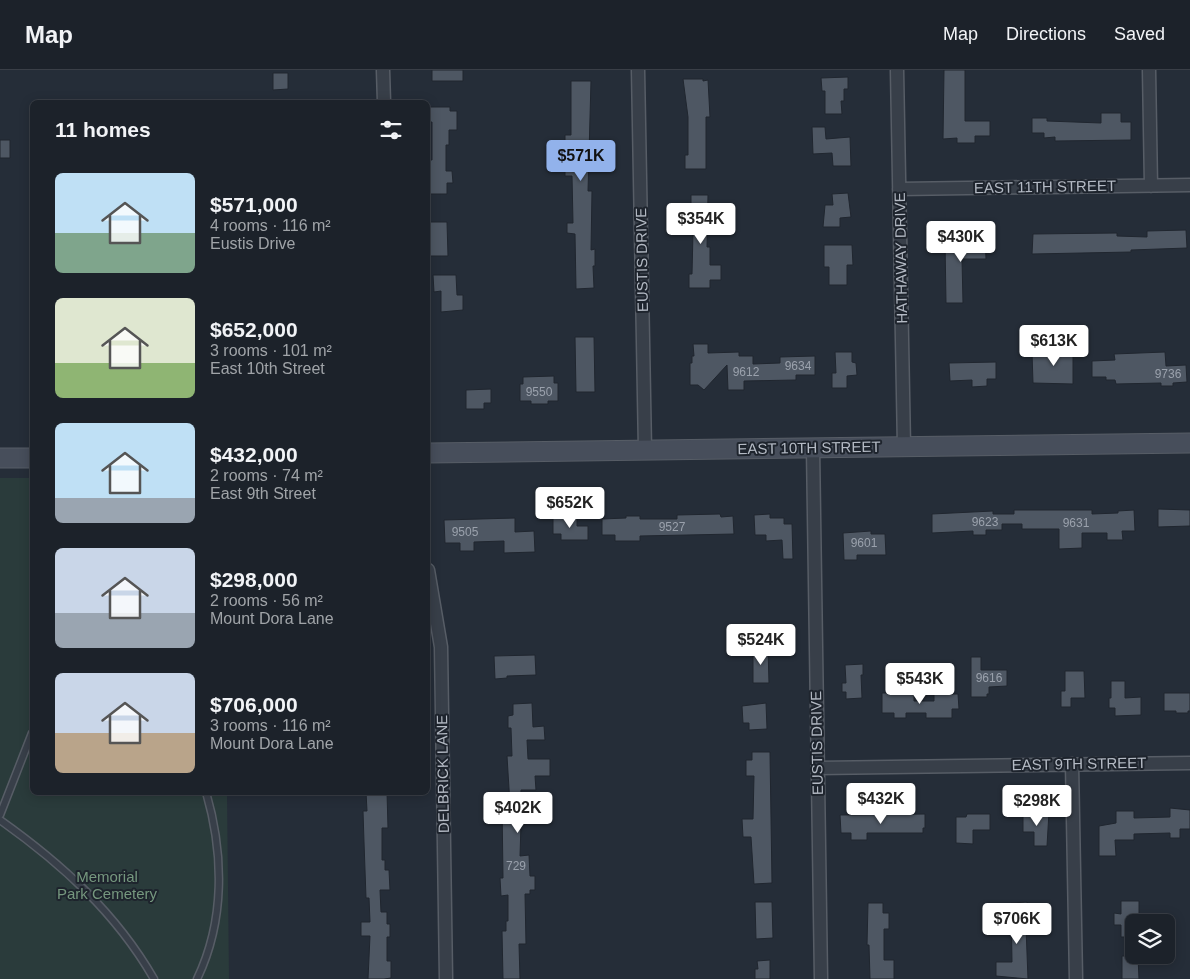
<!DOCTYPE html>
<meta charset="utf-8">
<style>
body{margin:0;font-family:Arial,sans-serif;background:#252a32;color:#f1f3f6;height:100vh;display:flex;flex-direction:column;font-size:19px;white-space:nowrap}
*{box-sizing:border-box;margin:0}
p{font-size:16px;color:#a0a4a8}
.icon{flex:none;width:28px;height:28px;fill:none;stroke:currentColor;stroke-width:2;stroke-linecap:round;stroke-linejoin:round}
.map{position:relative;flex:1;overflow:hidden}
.sheet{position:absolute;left:30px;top:30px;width:400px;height:695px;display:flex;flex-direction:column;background:#1c222a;border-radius:8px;box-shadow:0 2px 12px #0003,0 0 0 1px #3a3f47}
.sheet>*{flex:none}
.controls{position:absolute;left:1125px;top:844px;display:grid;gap:10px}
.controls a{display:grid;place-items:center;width:50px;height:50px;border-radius:8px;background:#1c222a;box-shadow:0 2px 12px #0003,0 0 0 1px #3a3f47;font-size:25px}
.price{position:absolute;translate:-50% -42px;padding:0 11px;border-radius:5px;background:#fff;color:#222;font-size:16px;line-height:32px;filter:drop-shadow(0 1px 2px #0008)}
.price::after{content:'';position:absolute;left:50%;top:30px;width:15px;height:11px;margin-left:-8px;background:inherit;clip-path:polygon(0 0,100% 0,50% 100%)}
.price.selected{background:#92b2eb;color:#111}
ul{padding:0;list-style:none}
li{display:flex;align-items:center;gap:15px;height:125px;padding:0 25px}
li span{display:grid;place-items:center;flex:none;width:140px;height:100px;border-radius:8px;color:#555}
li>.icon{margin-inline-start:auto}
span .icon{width:60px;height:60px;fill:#fffc;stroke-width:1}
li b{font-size:21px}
h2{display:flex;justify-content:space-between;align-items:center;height:60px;padding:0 25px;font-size:21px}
header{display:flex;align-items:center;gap:30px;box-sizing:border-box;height:70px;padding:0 25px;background:#1c222a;border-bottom:1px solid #3a3f47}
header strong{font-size:24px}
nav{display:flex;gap:28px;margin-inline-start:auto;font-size:18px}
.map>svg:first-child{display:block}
.green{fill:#2a3b3b}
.building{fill:#4e5763;stroke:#20262f}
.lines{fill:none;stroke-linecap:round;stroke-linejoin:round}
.service-casing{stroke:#575d66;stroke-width:9}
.minor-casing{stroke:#575d66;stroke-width:15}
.secondary-casing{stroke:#575d66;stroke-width:21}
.service{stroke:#383f49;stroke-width:6}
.minor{stroke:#383f49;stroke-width:12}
.secondary{stroke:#474e5b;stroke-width:19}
.labels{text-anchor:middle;stroke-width:4;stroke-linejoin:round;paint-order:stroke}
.number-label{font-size:12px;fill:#9aa1ac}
.street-label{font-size:15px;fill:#b4bac4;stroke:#1e242d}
.park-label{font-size:15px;fill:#75977e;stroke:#1e242d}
</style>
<header>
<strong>Map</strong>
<nav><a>Map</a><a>Directions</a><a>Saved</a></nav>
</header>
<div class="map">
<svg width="1190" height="909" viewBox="0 0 1190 909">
<rect width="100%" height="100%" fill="#252d38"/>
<path class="green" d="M0,408H32V722L227,723L229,909H0Z"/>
<path class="building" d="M432,0H463V11H432Z
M944,0H965V51H990V66H975V73H957V68L943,69Z
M273,3H288V19L273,20Z
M848,7V19H844V31H841L842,44H825V21H822L821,8Z
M683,9H703V11L708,10L710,47H706V99H685V85H688V47Z
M571,11H591L588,121H592L591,180L595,179V196H593L594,218L576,219L575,164L567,163V153H573L572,106H565V65H571Z
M428,37H450V41H457V60H449V75H446V101H452L453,113H447V124H430V90H432V52H428Z
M1101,43H1121V52H1131V70L1055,71V67L1044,68V63H1032V48H1047V51L1101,53Z
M812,57H825L826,69L850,67L851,96H833L832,83L813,84Z
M0,70H10V88H0Z
M848,123L851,147L840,148V157H823L825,135H833L832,124Z
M691,125H708L707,177H710V195H721V210H710V218H689V204H692L693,162H687V146H691Z
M430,152H447L448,186H430Z
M1186,160L1187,178L1131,180V182L1032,184L1033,164L1117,163V166L1147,167V161Z
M969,164H985L986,189H962L963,233H946L945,171L969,168Z
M824,175H852L853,195H847V215H829V197H824Z
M433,205H456L457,225H463V240L441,242V221L434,222Z
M575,267H594L595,322H576Z
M693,274H708V283L739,282V286H753V294L780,293V287L815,286V305H796V310L744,311V320H728L727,295L704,320L698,315H690V293H692V286H694Z
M1057,278H1073V314L1033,313L1032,283L1057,282Z
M835,282H852V292L856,293L857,305L847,306V318H832V303H836Z
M1165,282L1166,296L1186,295L1187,312L1173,313V316H1161V313L1116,314L1115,310H1106V307H1092V291L1115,290L1114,284Z
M996,292V309H987V316L972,317V310L950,311L949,293Z
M554,306V313H558V331H548V334H531V331H520V314H523V307Z
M491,319V333H484V339H466V320Z
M1158,439L1190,440V456L1158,457Z
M1014,440H1092V444L1118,443V441L1134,440L1135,461H1122L1123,470H1107V463H1082V478L1059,479V459H1022V454H1002V460H986V465H973V461L932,463V444L993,441V444H1014Z
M720,444L721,447L733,446L734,464L640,466V471H615V465H602V449L626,448V446H640V449H677V445Z
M770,444V448H784V454H792L793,489H783L782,470L766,471V465H755L754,445Z
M515,448V462L534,461L535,482L504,483V471L474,472V481H460V473H445L444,450Z
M553,448H577V456H588V470H561V464H553Z
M871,461V464H885L886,485H857V490H844L843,463Z
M768,578L769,613H753V579Z
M535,585L536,605L507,606V608L495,609L494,586Z
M971,587H981V600H1007V616L989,617V624H987V627H971Z
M863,594V605H861L862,628L846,629V622H842V613H846L845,595Z
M1065,601H1084L1085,628H1071V637H1061V621H1065Z
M1111,611H1125V628L1141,627V645L1115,646V638H1109V628H1111Z
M882,623H914V631H934V624H958L959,639H952V648H926V643H906V648H894V643H882Z
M1164,623H1190V641H1188V643H1176V641H1164Z
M532,633L533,657L544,656L545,670H527L528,689H550V706H535L536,720H521L520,742H527V754H521L520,786L529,785L530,806H535V820H530V824H525L526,874H519L520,909H503L502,861H506V851H508V825L501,826L500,808H503L502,734L510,735L507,686H512L511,658H508V646L513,645V634Z
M766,633L767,659L749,660V653H743L742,636Z
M752,682H770L772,813L754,814L751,767H743L742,749H753L754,706H746V690H752Z
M366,722H387L388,758H382V790H385V800H389L390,820H380L381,842H387V854H390V867H387V891H391V908L384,909H368L370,866H361V852H370L369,828H366L364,772L363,741H367Z
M1170,738L1190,740V759H1180V768H1170V763L1134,764V770H1115L1116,786H1099V756L1116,753V741H1134V748L1170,747Z
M1023,742H1049L1047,776H1034V762H1023Z
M925,744V758H923V763H867V770H851V763H841L840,745Z
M967,744H990V760H973V774L956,773V747H966Z
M1121,831H1139V852H1134V867H1121V855H1114V843L1121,844Z
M755,832H772L773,868L756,869Z
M1027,832V857H1026L1028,909L996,906V892H1012L1011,833Z
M868,833H883V843H889V859H884V890H894V909H870L869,875H867Z
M1122,886H1138L1139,909H1122Z
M770,890V909H755V899H758L757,891Z"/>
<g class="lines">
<g class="service-casing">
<path id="service" d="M0,745L32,663
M0,750C62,794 116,843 154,909
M197,909C225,851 224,784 206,722"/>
</g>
<g class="minor-casing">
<path id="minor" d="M383,0L384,32
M638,0L645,380
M897,0L904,377
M1149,0L1151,116
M899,119L1190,115
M813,378L821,909
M428,500L441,577L446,909
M1072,694L1076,909
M818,698L1190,693"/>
</g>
<g class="secondary-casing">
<path id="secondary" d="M428,383L1190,373
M0,388H32"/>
</g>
<use href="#service" class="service"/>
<use href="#minor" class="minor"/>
<use href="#secondary" class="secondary"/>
</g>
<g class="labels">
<g class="number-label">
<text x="798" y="300">9634</text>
<text x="746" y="306">9612</text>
<text x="1168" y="308">9736</text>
<text x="539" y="326">9550</text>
<text x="985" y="456">9623</text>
<text x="1076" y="457">9631</text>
<text x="672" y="461">9527</text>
<text x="465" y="466">9505</text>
<text x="864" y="477">9601</text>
<text x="989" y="612">9616</text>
<text x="516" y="800">729</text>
</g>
<g class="street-label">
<text transform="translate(1045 117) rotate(-1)" y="5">EAST 11TH STREET</text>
<text transform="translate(901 188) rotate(-91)" y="5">HATHAWAY DRIVE</text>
<text transform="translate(642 190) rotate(-91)" y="5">EUSTIS DRIVE</text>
<text transform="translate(809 378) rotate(-1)" y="5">EAST 10TH STREET</text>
<text transform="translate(817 673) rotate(-91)" y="5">EUSTIS DRIVE</text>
<text transform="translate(1079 694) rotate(-1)" y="5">EAST 9TH STREET</text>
<text transform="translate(443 704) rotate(-91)" y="5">DELBRICK LANE</text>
</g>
<g class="park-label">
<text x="107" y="812">Memorial<tspan x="107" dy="17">Park Cemetery</tspan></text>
</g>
</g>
</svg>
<div class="controls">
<a><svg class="icon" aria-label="layers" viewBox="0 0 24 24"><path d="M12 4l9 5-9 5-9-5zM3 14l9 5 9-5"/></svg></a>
</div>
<b class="price selected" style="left:581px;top:112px">$571K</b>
<b class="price" style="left:701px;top:175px">$354K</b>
<b class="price" style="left:961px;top:193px">$430K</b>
<b class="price" style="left:1054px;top:297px">$613K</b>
<b class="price" style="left:570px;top:459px">$652K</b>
<b class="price" style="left:761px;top:596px">$524K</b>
<b class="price" style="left:920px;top:635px">$543K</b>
<b class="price" style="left:881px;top:755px">$432K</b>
<b class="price" style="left:1037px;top:757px">$298K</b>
<b class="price" style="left:518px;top:764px">$402K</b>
<b class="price" style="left:1017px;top:875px">$706K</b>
<section class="sheet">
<h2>11 homes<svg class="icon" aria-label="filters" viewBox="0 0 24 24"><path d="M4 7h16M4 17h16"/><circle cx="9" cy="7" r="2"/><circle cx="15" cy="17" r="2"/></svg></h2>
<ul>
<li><span style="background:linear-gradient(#bfe0f5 60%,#7fa58c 0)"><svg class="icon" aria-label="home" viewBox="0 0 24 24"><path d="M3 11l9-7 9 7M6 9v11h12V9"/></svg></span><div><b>$571,000</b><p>4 rooms · 116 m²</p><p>Eustis Drive</p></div></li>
<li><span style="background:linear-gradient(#dfe7d0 65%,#8fb573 0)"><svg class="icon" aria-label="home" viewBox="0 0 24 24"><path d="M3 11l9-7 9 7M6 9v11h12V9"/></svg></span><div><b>$652,000</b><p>3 rooms · 101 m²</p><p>East 10th Street</p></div></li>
<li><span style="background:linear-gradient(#bfe0f5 75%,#9aa5b1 0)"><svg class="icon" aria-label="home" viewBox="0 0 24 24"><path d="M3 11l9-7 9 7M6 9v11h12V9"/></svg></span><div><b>$432,000</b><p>2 rooms · 74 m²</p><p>East 9th Street</p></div></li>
<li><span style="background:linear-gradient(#c9d6e8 65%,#9aa5b1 0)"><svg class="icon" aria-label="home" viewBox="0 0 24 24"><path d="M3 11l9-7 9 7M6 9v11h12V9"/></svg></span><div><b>$298,000</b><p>2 rooms · 56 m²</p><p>Mount Dora Lane</p></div></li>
<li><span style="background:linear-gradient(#c9d6e8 60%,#b9a48a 0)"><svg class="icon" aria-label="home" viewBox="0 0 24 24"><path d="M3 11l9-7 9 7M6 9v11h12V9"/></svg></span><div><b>$706,000</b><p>3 rooms · 116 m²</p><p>Mount Dora Lane</p></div></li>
</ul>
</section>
</div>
